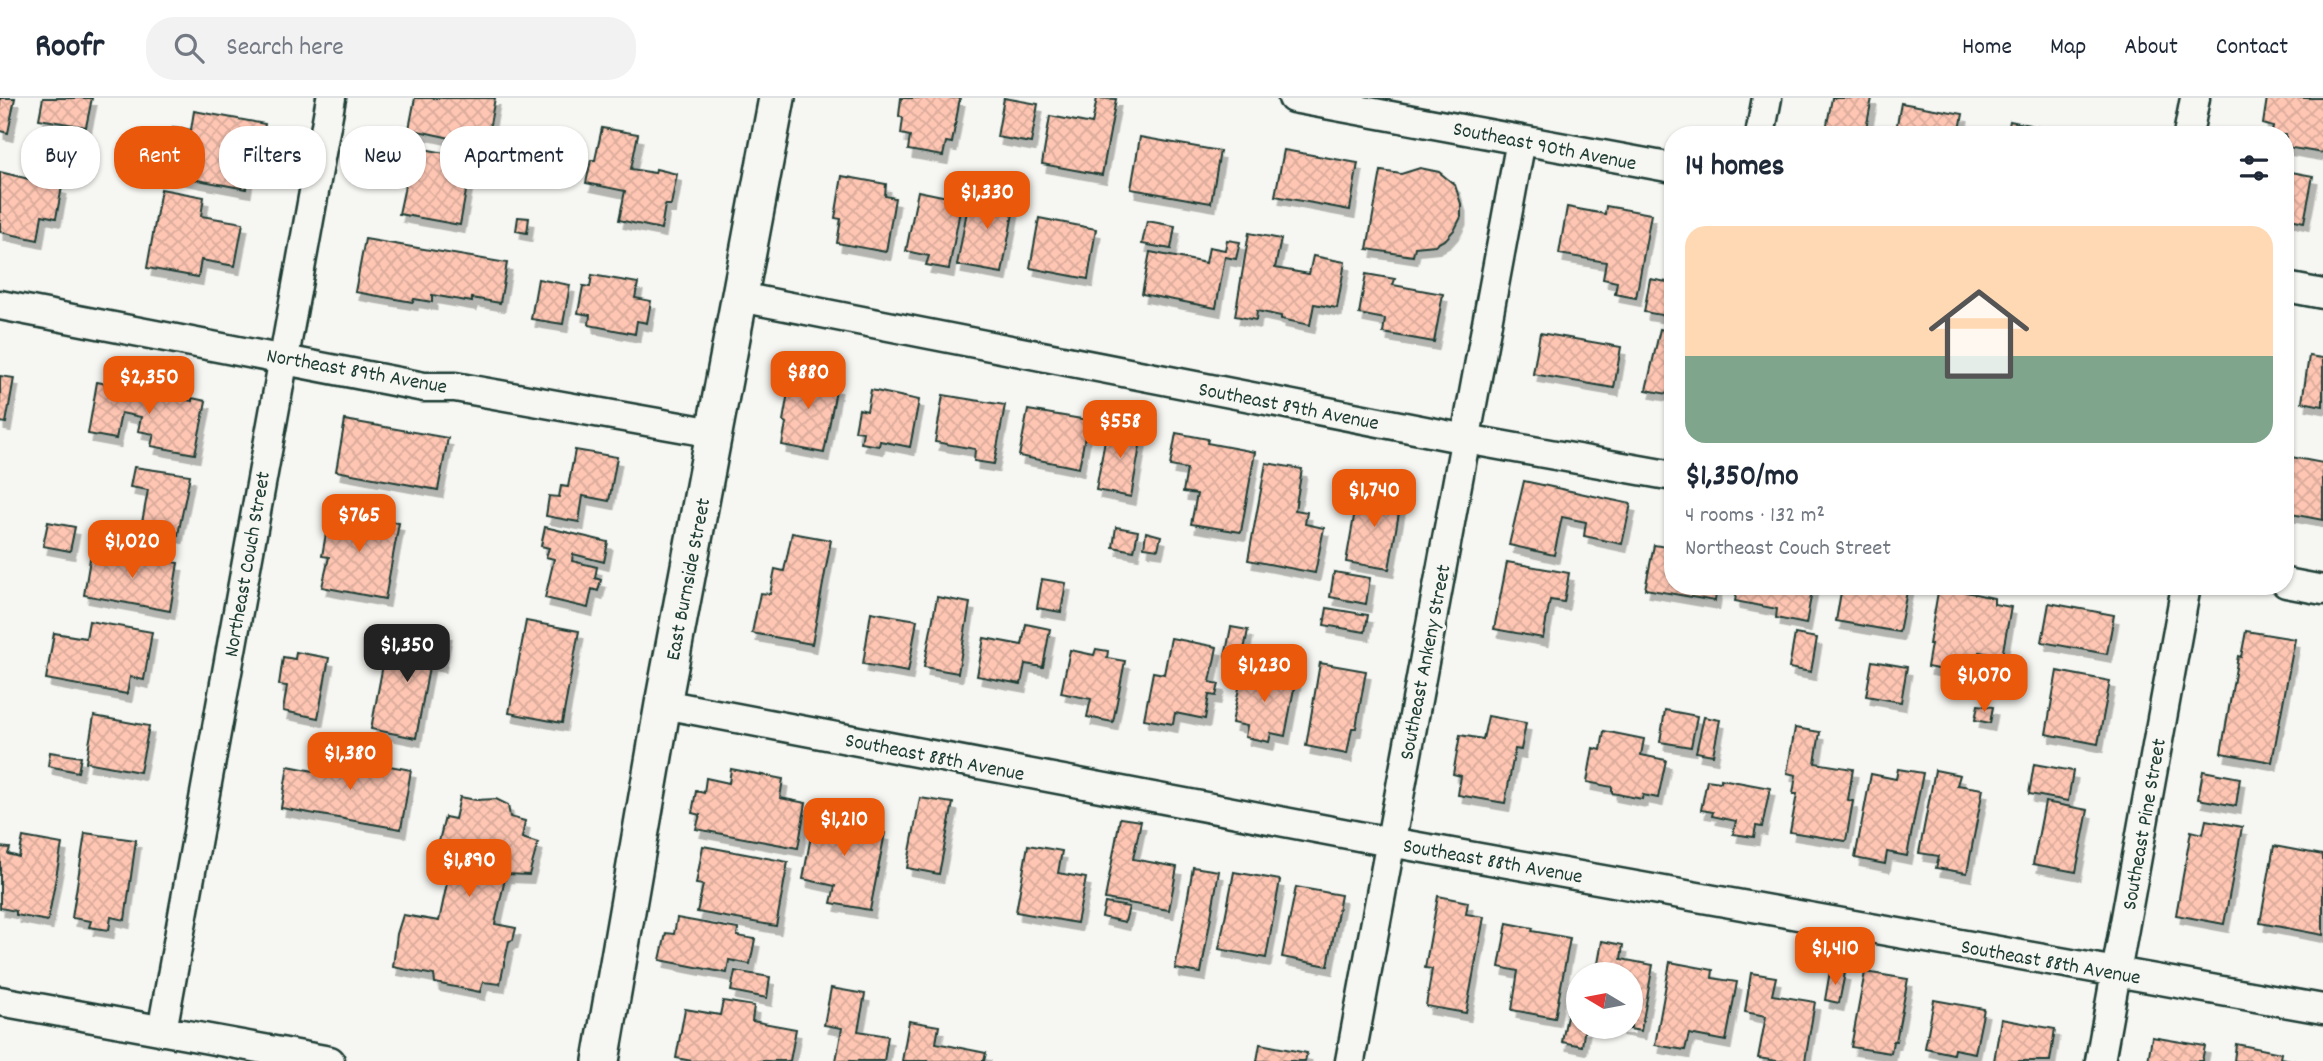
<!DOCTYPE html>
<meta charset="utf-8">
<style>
body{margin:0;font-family:Dekko,sans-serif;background:#f2f2f3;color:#1f2937;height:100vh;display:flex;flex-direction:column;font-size:26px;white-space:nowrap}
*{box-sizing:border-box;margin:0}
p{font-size:23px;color:#747a83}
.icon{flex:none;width:38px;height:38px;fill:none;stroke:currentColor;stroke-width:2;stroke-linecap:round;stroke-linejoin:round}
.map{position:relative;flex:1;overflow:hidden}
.panel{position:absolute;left:1664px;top:28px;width:630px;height:469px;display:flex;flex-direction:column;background:#fff;border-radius:28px;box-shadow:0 2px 5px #0004}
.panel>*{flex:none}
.guide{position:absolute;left:21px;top:28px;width:665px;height:63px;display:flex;gap:14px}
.needle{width:46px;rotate:280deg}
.buttons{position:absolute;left:1566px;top:864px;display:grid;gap:14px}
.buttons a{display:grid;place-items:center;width:77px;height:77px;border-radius:50%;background:#fff;box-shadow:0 2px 5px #0004;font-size:35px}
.price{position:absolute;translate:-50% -60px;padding:0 16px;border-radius:14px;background:#ea580c;color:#fff;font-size:23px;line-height:46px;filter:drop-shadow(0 2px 4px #0008)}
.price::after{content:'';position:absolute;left:50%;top:42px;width:21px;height:16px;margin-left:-10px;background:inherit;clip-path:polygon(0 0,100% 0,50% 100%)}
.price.selected{background:#222;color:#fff}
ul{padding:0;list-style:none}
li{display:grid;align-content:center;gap:14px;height:371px;padding:0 21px}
li span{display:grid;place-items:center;height:217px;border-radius:21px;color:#555}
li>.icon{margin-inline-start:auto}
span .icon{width:126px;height:126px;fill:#fffc;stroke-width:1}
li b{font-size:30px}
h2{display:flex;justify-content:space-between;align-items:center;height:84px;padding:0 21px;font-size:30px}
.tag{padding:0 24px;border-radius:28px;background:#fff;box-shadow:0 2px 5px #0004;font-size:24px;line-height:63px}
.tag.selected{background:#ea580c;color:#fff}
header{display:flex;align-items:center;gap:42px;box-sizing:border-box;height:98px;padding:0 35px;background:#fff;border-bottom:2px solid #e0e1e3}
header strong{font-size:33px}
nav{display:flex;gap:38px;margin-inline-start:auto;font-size:24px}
.search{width:490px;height:63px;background:#f2f2f3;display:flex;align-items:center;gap:18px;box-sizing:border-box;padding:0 24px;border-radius:28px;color:#747a83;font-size:26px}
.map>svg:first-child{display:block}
.building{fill:url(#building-cross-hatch);stroke:#1f3d34;stroke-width:2;filter:url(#shadow)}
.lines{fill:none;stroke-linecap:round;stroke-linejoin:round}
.minor-casing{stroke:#1f3d34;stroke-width:33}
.tertiary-casing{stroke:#1f3d34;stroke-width:40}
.minor{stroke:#f6f6f2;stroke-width:28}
.tertiary{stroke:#f6f6f2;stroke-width:35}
.labels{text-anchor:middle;stroke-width:7;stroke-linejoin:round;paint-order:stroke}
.street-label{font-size:21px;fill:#1f3d34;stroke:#f6f6f2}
</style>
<header>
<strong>Roofr</strong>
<div class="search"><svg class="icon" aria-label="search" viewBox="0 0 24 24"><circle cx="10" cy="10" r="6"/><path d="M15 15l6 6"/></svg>Search here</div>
<nav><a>Home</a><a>Map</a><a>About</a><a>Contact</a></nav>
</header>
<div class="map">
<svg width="2323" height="963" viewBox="0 0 2323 963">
<defs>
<pattern id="building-cross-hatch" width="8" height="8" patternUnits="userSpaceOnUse" patternTransform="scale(1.75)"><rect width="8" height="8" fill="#ffc6b3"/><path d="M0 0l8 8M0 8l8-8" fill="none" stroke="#daab9b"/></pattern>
<filter id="shadow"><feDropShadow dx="4.5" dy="8" stdDeviation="0" flood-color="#0004"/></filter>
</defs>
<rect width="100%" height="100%" fill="#f6f6f2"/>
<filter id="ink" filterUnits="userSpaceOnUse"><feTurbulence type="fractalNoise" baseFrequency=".0143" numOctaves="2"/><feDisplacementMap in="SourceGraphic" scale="14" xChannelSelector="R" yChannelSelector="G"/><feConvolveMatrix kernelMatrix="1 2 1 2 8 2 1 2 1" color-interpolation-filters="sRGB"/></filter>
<g filter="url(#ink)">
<path class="building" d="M0,0H15L8,35L0,33Z
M43,0H92L86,29L39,21Z
M415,0H495L489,32L481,31L478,46L409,31Z
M901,0H960L952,45L946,44L943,58L908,52L910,38L901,36L903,20L899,18Z
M1004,0L1038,6L1031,45L997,39Z
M1097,0L1116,1L1102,77L1042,66L1050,18L1092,26Z
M1832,0H1872L1866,31L1878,33L1877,37H1825Z
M2267,0H2323V55L2286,49V37H2271L2273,29L2263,26Z
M1901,5L1963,16L1959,37H1895Z
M194,13L265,26L260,54L252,53L246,91L165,76L173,29L191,32Z
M2010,23L2078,37H2007Z
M602,30L638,36L631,71L655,75L656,71L677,76L671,107H665L661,131L619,122L625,93L586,85L591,62H595Z
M523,37L553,42L549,65L519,60Z
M1140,39L1220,53L1211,105L1131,91Z
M397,46L472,60L460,127L399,116L408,74L392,71Z
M1284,52L1358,65L1350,112L1275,98Z
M1420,70L1439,74L1455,87L1461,106V119L1455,131L1446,141L1435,147L1415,149L1413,158L1367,151L1381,73L1401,76Z
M2286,73L2313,78L2304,124L2286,120Z
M0,74L62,89L56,120L42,117L38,142L0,134Z
M842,78L886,86L885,98L895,100L886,154L837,145L841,121L835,120Z
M161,91L204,99L201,118L243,125L235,168L201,162L198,179L147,170Z
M971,91L1016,99L1002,175L957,167Z
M918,93L962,102L949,171L926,167L929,158L906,153Z
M1606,108L1651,116L1636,200L1615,196L1617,184L1603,181L1606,164L1559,156L1567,109L1605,116Z
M518,119L529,120L527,135L516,133Z
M1039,120L1096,131L1088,181L1030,170Z
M1147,123L1175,128L1171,151L1142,146Z
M1249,135L1281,141L1275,170L1309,176L1313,158L1345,164L1337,210L1314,206L1310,227L1281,221V218L1257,213L1256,222L1235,218Z
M365,141L507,165L500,205L472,200V204L432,197V204L414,201L413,204L355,194Z
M1227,142L1240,144L1236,161L1225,159L1216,210L1142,196L1150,154L1206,165L1209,149L1225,152Z
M1366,176L1395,181L1393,187L1443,196L1434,244L1383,235L1385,221L1359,216Z
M592,177L638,185L635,200L651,203L647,225L637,223L635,236L589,227L590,217L578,215L583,188L590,189Z
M538,181L570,187L563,226L531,221Z
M1650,181L1673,185V219L1644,214Z
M1660,231L1673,234V297L1646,292Z
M1540,235L1621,249L1614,290L1533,276Z
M2309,258L2323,260V308L2302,304Z
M793,266L813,269L810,283L837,287L824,355L782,347L786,325L783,323Z
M0,278L14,280L6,325L0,324Z
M97,284L192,303V300L206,303L195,356L151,348L154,336L138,333L141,319L121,315L116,341L88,336Z
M871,292L919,302L910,349L880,343L879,348L861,345L863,334L855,333L859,311L867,313Z
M943,297L1005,307L994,366L974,363L975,351L935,344Z
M1028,312L1088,322L1079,370L1019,358Z
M345,322L448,340L438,392L336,373Z
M1108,325L1143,331L1131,399L1096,392Z
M1176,335L1208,341L1207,345L1255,354L1241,434L1191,426L1197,396L1183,394L1187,371L1170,368Z
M575,352L617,359L609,403L583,398L579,424L546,418L549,398L559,399L561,388L568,389Z
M2286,358L2323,365V422L2286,415Z
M1266,365L1302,371L1295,412L1307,414L1305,426L1324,430L1315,475L1248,462Z
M134,369L190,377L178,437L141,430L148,392L130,389Z
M1524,383L1631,406L1622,446L1584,438L1586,424L1562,419L1554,457L1509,447Z
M1359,390L1402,398L1389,471L1346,464Z
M330,413L399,425L385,501L322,489L329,459L322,458Z
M48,424L75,429L70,453L43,448Z
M545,429L608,444L604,464L573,456L572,463L597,469L595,480L601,482L598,493L592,491L588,510L545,500L554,461L546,459L549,450L541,448Z
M1116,429L1138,433L1134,453L1113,449Z
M1146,434L1161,438L1158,451L1144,449Z
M792,435L831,442L812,546L752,535L760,495L770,496L775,471L784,473Z
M1654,447L1673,450V488H1717L1715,503L1645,491Z
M117,454L178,465L170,513L84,497L91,455L116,460Z
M1507,464L1569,475L1564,504L1550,502L1543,540L1494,531Z
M1334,474L1370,480L1366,506L1330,499Z
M1042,481L1066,485L1061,514L1037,510Z
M1738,488H1813L1806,526L1776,520L1777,511L1735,503Z
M1842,488H1908L1899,534L1836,523Z
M1939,488H1967L1966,494L1994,500V506L2011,509L2002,558L1979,554L1975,578L1927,569L1931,546H1929Z
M937,499L970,505L958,575L924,569Z
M2049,505L2114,517L2107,556L2042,544Z
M1327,510L1368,517L1365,534L1324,527Z
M871,514L917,522L908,574L863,566Z
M89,523L152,534L144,582L130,579L127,596L46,581L54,535L86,540Z
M526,523L579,533L562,625L509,615Z
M1026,526L1050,531L1043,569L1025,566L1021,586L977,578L984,540L1022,547Z
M416,527L447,533L441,566L430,564L416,640L371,631L385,556L410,561Z
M1231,529L1248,532L1242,562L1225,559Z
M2246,533L2295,541L2272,664L2221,655L2238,558L2241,559Z
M1795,536L1817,540L1811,574L1789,570Z
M1171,540L1217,549L1210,584L1219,586L1216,598L1209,597L1205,621L1175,615L1173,626L1144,621L1153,574L1164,576Z
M1096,551L1108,553L1107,560L1125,563L1113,624L1087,619L1091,601L1061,595L1070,552L1094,557Z
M296,554L329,560L318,620L283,613L287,588L279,587L283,559L295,561Z
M1872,563L1907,569L1901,604L1866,598Z
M1320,565L1366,573L1356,630H1352L1347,656L1306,648Z
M1243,570L1296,580L1285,638L1271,635L1269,644L1245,639L1247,628L1232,625Z
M2057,573L2110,583L2098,646L2046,636Z
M1978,607L1993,609L1990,625L1975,622Z
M1665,612L1697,618L1691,649L1660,644Z
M94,618L149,628L140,674L86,664Z
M1488,618L1526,625L1521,652L1515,651L1505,705L1458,697L1461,678L1453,676L1460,637L1483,641Z
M1704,619L1720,622L1713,657L1696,654Z
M1795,630L1820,634L1815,665L1853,671L1848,702L1853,703L1846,743L1790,734L1797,696H1793L1796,677L1787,675Z
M1604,633L1644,641L1641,657L1666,662L1658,700L1643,697L1642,701L1612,695V689L1587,684L1593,650L1601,652Z
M50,654L81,659L78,674L48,668Z
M337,658L411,672L401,731L281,710L288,668L334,677Z
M2034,666L2073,673L2068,703L2029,696Z
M731,671L783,681L780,700L806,705L798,750L696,731L700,717L692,715L696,693L704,695L706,680L729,685Z
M1898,671L1923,675L1907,758L1887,754L1885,766L1855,760L1871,676L1896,681Z
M1935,672L1960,677L1957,687L1983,691L1967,775L1936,770L1939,758L1919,755Z
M2203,673L2240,680L2236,708L2198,701Z
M1721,681L1770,690L1762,729L1756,728L1754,739L1733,736L1736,723L1712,718L1713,714L1701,712L1707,682L1721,684Z
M460,699L476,702L496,701L508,707L510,719L525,723L522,740L538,745L529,777L506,776L495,826L516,830L513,842L509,843L500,886L483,884L480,894L435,885L434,877L393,869L397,836L403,817L439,823L451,766L435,759L445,719L455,721Z
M920,700L953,705L939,776L907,770Z
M2045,704L2088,712L2076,774L2033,766Z
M816,711L863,721L861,731L885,735L870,812L831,805L835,788L803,781Z
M1120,720L1141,723L1133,761L1177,769L1169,812L1105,801Z
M2206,722L2242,729L2224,826L2176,817L2191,733L2203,736Z
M85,735L136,742L125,822L111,819L109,832L89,829L91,823L72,820Z
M23,739L62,746L48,823L16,817V813L0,810V749L10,750L8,756L19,759Z
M1028,747L1062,753L1058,775L1086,780L1077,825L1016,814Z
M703,748L788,764L776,828L697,814L703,787L696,786Z
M2274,748L2323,757V837L2260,825Z
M1193,769L1219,773L1201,875L1175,871Z
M1234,774L1280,782L1266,860L1219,851Z
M1296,789L1341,797L1328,868L1282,859Z
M1438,798L1468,804L1466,816L1484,819L1466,915L1426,908L1432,871L1425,870Z
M1105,805L1129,809L1125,824L1102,819Z
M677,820L738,831L737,838L755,841L750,866L729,862L727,875L660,862L666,835L674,836Z
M1507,825L1533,830L1532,833L1570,840L1555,920L1512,912L1518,873L1499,869Z
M1602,843L1623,847L1621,861L1653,867L1641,933L1618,929H1631V877H1596Z
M1670,864L1713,872L1712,880L1737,884L1726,943L1689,936L1685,952L1655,947Z
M735,873L770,879L767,900L731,893Z
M1830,873L1845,875L1839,905L1825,902Z
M1865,874L1908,881L1896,943H1893L1891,955L1851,949Z
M1751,875L1776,879L1772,897L1815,904L1805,963H1777L1758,960L1766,918L1745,914Z
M831,890L865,896L858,933L888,938L884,963H836L842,930L824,927Z
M1570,902L1578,904V929H1585L1582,948L1562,944Z
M1934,902L1984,911L1975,955L1954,951L1953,956L1925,950Z
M723,903L754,908L752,923L796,931L790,963H692L676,960L685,911L720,917Z
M2001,921L2055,931L2050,963H1994Z
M909,923L939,928L936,945L986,955L984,963H902Z
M2152,939L2205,948L2202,963H2148Z
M1260,946L1307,955L1305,963H1257Z
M2236,946L2281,955L2280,960L2296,963H2234Z"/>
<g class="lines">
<g class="minor-casing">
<path id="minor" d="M1293,0L1673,70
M1760,37L1767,0
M2188,37L2195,0
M2286,189L2323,196
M740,199L1466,341L1673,378
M0,207L424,289H455L714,335
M2286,485L2323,492
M663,606L1390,744L2323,911
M0,903L330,963
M162,933L331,0
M1350,963L1521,42
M2100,963L2186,488"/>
</g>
<g class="tertiary-casing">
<path id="tertiary" d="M601,963L663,606L777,0"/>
</g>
<use href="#minor" class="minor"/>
<use href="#tertiary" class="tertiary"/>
</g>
</g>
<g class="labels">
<g class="street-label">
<text transform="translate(1545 47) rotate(11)" y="7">Southeast 90th Avenue</text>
<text transform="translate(357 272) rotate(10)" y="7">Northeast 89th Avenue</text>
<text transform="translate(1289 307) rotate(11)" y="7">Southeast 89th Avenue</text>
<text transform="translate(246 466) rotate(-80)" y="7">Northeast Couch Street</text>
<text transform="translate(687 481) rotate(-79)" y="7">East Burnside Street</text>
<text transform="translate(1424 564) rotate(-79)" y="7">Southeast Ankeny Street</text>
<text transform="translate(935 658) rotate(11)" y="7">Southeast 88th Avenue</text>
<text transform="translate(2143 726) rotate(-80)" y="7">Southeast Pine Street</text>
<text transform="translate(1493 762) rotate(10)" y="7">Southeast 88th Avenue</text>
<text transform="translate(2051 863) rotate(10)" y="7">Southeast 88th Avenue</text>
</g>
</g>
</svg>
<div class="buttons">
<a><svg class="needle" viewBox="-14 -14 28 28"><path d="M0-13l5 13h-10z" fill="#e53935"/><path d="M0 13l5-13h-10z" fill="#747a83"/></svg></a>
</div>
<b class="price" style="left:987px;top:133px">$1,330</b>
<b class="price" style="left:808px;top:313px">$880</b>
<b class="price" style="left:149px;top:318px">$2,350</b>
<b class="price" style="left:1120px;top:362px">$558</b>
<b class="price" style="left:1374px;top:431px">$1,740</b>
<b class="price" style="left:359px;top:456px">$765</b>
<b class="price" style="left:132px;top:482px">$1,020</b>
<b class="price selected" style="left:407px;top:586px">$1,350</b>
<b class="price" style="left:1264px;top:606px">$1,230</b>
<b class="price" style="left:1984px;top:616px">$1,070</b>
<b class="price" style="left:350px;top:694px">$1,380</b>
<b class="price" style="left:844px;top:760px">$1,210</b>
<b class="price" style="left:469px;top:801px">$1,890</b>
<b class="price" style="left:1835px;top:889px">$1,410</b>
<div class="guide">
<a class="tag">Buy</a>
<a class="tag selected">Rent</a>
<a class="tag">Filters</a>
<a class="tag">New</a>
<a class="tag">Apartment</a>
</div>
<section class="panel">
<h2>14 homes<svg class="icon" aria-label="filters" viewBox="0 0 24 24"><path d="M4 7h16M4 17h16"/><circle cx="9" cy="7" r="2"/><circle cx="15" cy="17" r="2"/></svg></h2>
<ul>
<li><span style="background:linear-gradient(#ffd9b3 60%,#7fa58c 0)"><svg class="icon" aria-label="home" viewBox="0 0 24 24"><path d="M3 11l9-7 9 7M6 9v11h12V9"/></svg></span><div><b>$1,350/mo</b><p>4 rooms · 132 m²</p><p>Northeast Couch Street</p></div></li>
</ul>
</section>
</div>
